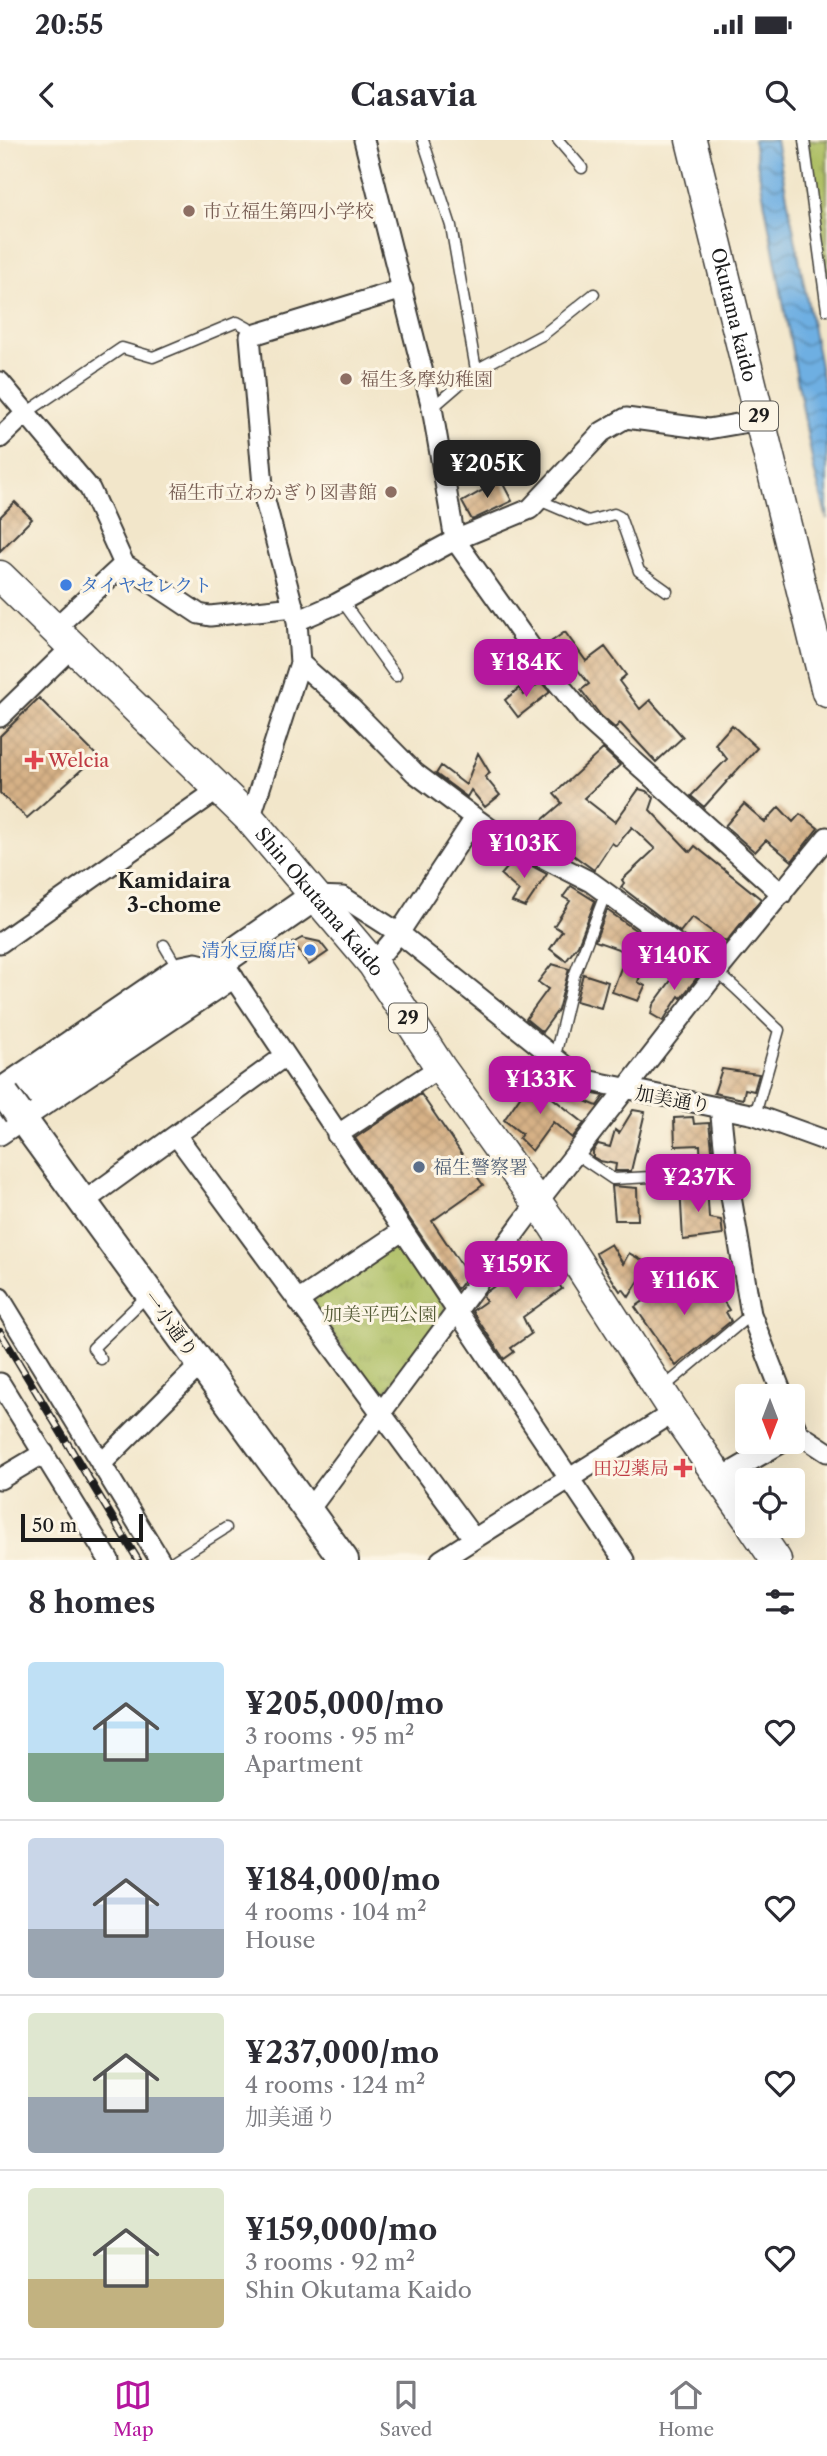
<!DOCTYPE html>
<meta charset="utf-8">
<style>
body{margin:0;font-family:"Libre Caslon Text","Noto Serif JP",serif;background:#f2f2f3;color:#2b2b33;height:100vh;display:flex;flex-direction:column;font-size:26px;white-space:nowrap}
*{box-sizing:border-box;margin:0}
p{font-size:23px;color:#7c7c81}
.icon{flex:none;width:38px;height:38px;fill:none;stroke:currentColor;stroke-width:2;stroke-linecap:round;stroke-linejoin:round}
.map{position:relative;height:1420px;overflow:hidden}
.details{display:flex;flex-direction:column;background:#fff;flex:1}
.details>*{flex:none}
.needle{width:46px;rotate:180deg}
.fabs{position:absolute;left:735px;top:1244px;display:grid;gap:14px}
.fabs a{display:grid;place-items:center;width:70px;height:70px;border-radius:7px;background:#fff;box-shadow:0 7px 28px #0002;font-size:35px}
.scale{position:absolute;left:21px;bottom:18px;width:122px;box-sizing:border-box;padding-left:7px;border:4px solid #1c1c1c;border-top:0;font-size:19px;line-height:24px;white-space:nowrap;color:#1c1c1c;-webkit-text-stroke:5px #fcf5e5;paint-order:stroke}
.price{position:absolute;translate:-50% -60px;padding:0 16px;border-radius:14px;background:#b5179e;color:#fff;font-size:23px;line-height:46px;filter:drop-shadow(0 2px 4px #0008)}
.price::after{content:'';position:absolute;left:50%;top:42px;width:21px;height:16px;margin-left:-10px;background:inherit;clip-path:polygon(0 0,100% 0,50% 100%)}
.price.active{background:#222;color:#fff}
ul{padding:0;list-style:none}
li{display:flex;align-items:center;gap:21px;height:175px;padding:0 28px}
li+li{border-top:2px solid #e1e1e2}
li span{display:grid;place-items:center;flex:none;width:196px;height:140px;border-radius:7px;color:#555}
li>.icon{margin-inline-start:auto}
span .icon{width:84px;height:84px;fill:#fffc;stroke-width:1}
li b{font-size:30px}
h2{display:flex;justify-content:space-between;align-items:center;height:84px;padding:0 28px;font-size:30px}
.status{display:flex;justify-content:space-between;align-items:center;height:49px;padding:0 35px;background:#fff;direction:ltr}
.status svg{height:19px;fill:currentColor}
header{display:flex;justify-content:space-between;align-items:center;height:91px;padding:0 28px;background:#fff;font-size:32px;font-weight:700}
.tabs{display:flex;justify-content:space-around;align-items:center;height:98px;border-top:2px solid #e1e1e2;background:#fff;font-size:19px;color:#7c7c81}
.tabs a{display:grid;justify-items:center;gap:4px}
.tabs .active{color:#b5179e}
.map>svg:first-child{display:block}
.park{fill:url(#park-tufts);stroke:#646c3e;stroke-width:2}
.water{fill:url(#water-waves);stroke:#45667f;stroke-width:2}
.building{fill:url(#building-cross-hatch)}
.lines{fill:none;stroke-linecap:round;stroke-linejoin:round}
.lane-casing{stroke:#3c3a36;stroke-width:13}
.street-casing{stroke:#3c3a36;stroke-width:23}
.secondary-casing{stroke:#3c3a36;stroke-width:32}
.primary-casing{stroke:#3c3a36;stroke-width:33}
.lane{stroke:#fff;stroke-width:10}
.street{stroke:#fff;stroke-width:19}
.secondary{stroke:#fff;stroke-width:28}
.primary{stroke:#fff;stroke-width:30}
.rail-casing{stroke:#1c1c1c;stroke-width:8}
.rail{stroke:#fcf5e5;stroke-width:5;stroke-dasharray:16;stroke-linecap:butt}
.secondary-bridge-casing{stroke:#3c3a36;stroke-width:32;stroke-linecap:butt}
.secondary-bridge{stroke:#fff;stroke-width:28}
.education-dot{fill:#8d6e63;stroke:#fcf5e5;stroke-width:2.5}
.shop-dot{fill:#3f7fe0;stroke:#fcf5e5;stroke-width:2.5}
.health-dot{fill:#e0444e;stroke:#fcf5e5;stroke-width:2.5}
.service-dot{fill:#5c6f8a;stroke:#fcf5e5;stroke-width:2.5}
.labels{text-anchor:middle;stroke-width:6;stroke-linejoin:round;paint-order:stroke}
.shield{fill:#fcf5e5;stroke:#5f5d58;stroke-width:2}
.shield-label{font-size:18px;font-weight:bold;fill:#1c1c1c}
.education-label{font-size:19px;fill:#785e54;stroke:#fcf5e5;text-anchor:start}
.street-label{font-size:19px;fill:#1c1c1c;stroke:#fcf5e5}
.shop-label{font-size:19px;fill:#366cbe;stroke:#fcf5e5;text-anchor:start}
.health-label{font-size:19px;fill:#be3a42;stroke:#fcf5e5;text-anchor:start}
.service-label{font-size:19px;fill:#4e5e75;stroke:#fcf5e5;text-anchor:start}
.park-label{font-size:19px;fill:#555c37;stroke:#fcf5e5}
.neighbourhood-label{font-size:21px;font-weight:bold;fill:#1c1c1c;stroke:#fcf5e5}
</style>
<div class="status"><b>20:55</b><svg viewBox="0 0 49 12"><path d="M0 12V9h3v3zM5 12V6h3v6zM10 12V3h3v9zM15 12V0h3v12zM26 1h20v11H26zM47 4h2v5h-2z"/></svg></div>
<header><svg class="icon" aria-label="back" viewBox="0 0 24 24"><path d="M15 5l-7 7 7 7"/></svg>Casavia<svg class="icon" aria-label="search" viewBox="0 0 24 24"><circle cx="10" cy="10" r="6"/><path d="M15 15l6 6"/></svg></header>
<div class="map">
<svg width="827" height="1420" viewBox="0 0 827 1420">
<defs>
<pattern id="park-tufts" width="24" height="20" patternUnits="userSpaceOnUse" patternTransform="scale(1.75)"><rect width="24" height="20" fill="#abbd60"/><path d="M3 7l-1-3M5 7V3M7 7l1-3M15 17l-1-3M17 17v-4M19 17l1-3" fill="none" stroke="#93a253"/></pattern>
<pattern id="water-waves" width="16" height="10" patternUnits="userSpaceOnUse" patternTransform="scale(1.75)"><rect width="16" height="10" fill="#6eafe2"/><path d="M0 5q4-4 8 0t8 0" fill="none" stroke="#5a8eb6"/></pattern>
<pattern id="building-cross-hatch" width="8" height="8" patternUnits="userSpaceOnUse" patternTransform="scale(1.75)"><rect width="8" height="8" fill="#d6b186"/><path d="M0 0l8 8M0 8l8-8" fill="none" stroke="#b79873"/></pattern>
</defs>
<rect width="100%" height="100%" fill="#fcf5e5"/>
<filter id="ink" filterUnits="userSpaceOnUse"><feTurbulence type="fractalNoise" baseFrequency=".0143" numOctaves="2"/><feDisplacementMap in="SourceGraphic" scale="14" xChannelSelector="R" yChannelSelector="G"/><feConvolveMatrix kernelMatrix="1 2 1 2 8 2 1 2 1" color-interpolation-filters="sRGB"/></filter>
<filter id="wash" filterUnits="userSpaceOnUse"><feTurbulence type="fractalNoise" baseFrequency=".00686" numOctaves="4" result="noise"/><feDisplacementMap in="SourceGraphic" scale="28" xChannelSelector="R" yChannelSelector="G"/><feGaussianBlur stdDeviation="1.57" result="paint"/><feColorMatrix in="noise" values="0 0 0 0 0 0 0 0 0 0 0 0 0 0 0 0 0 1.4 0 .05"/><feComposite in="paint" operator="in"/></filter>
<g filter="url(#wash)">
<rect width="100%" height="100%" fill="#f2e6ca"/>
<path class="park" d="M804,0H827V170Z
M396,1101L406,1103L445,1165L444,1174L384,1254L377,1253L313,1167L314,1159Z"/>
<path class="water" d="M753,0H776L827,262V379L814,330Z"/>
<g id="blocks">
<path class="building" d="M501,340L512,361L472,380L462,362Z
M15,362L32,379L0,411V377Z
M565,492L586,521L605,507L626,535L619,541L640,569L650,560L683,597L656,622L620,583L615,588L601,576L581,550L589,544L570,520L561,521L548,504Z
M541,542L550,552L518,577L505,560L519,548L524,555Z
M39,558L97,616L27,678L0,653V596Z
M732,585L757,608L704,667L691,656L727,619L715,604Z
M603,609L620,625L584,658L615,682L639,649L646,651L654,658L650,670L690,712L695,706L761,759L726,802L692,777L680,792L621,747L624,743L622,740L655,709L632,687L616,706L612,703L594,730L566,710L564,713L544,695L537,701L525,695L562,663L554,654Z
M478,613L490,633L485,637L500,655L485,667L471,650L467,657L436,634L441,626L466,645Z
M744,664L765,682L779,667L793,682L800,674L818,688L792,721L766,700L755,712L725,686Z
M519,719L547,734L525,767L512,762L519,751L501,735L514,720L516,722Z
M571,746L595,761L578,805L566,821L550,809L562,791L554,786L570,761L563,757Z
M607,770L662,809L656,824L646,819L638,842L645,846L638,861L612,852L627,812L595,801Z
M302,798L320,802L328,812L309,825L293,803Z
M552,824L569,829L558,870L542,892L526,879L548,849L538,842Z
M683,824L699,835L681,858L679,856L663,881L651,874L653,865Z
M583,834L608,842L601,868L576,861Z
M722,929L759,934L754,951L745,949L743,959L714,953Z
M531,941L584,983L572,998L553,982L532,1011L519,998L522,994L504,980Z
M567,943L579,951L604,956L597,966L563,952Z
M421,954L483,1045L432,1081L468,1135L457,1149L355,998Z
M633,970L645,972L631,1031H615L616,1024L600,1021L593,1017V1011L598,1004L610,1007L615,990L619,993Z
M693,977L694,984L709,983L714,1026L701,1027L700,1005L675,1006L674,978Z
M707,1045L709,1078L721,1080L723,1095L683,1100L680,1046Z
M612,1046L637,1048L638,1080H615Z
M532,1104L562,1149L523,1177L531,1194L511,1208L514,1212L504,1219L472,1171L486,1161L483,1157L485,1153L508,1136L503,1131L513,1120L517,1124Z
M611,1104L623,1124L629,1113L649,1124L629,1157L623,1149L620,1151L597,1116L596,1113Z
M680,1140L689,1143L695,1151L711,1141L729,1170L726,1172L731,1181L676,1226L635,1167L673,1141Z"/>
</g>
</g>
<g filter="url(#ink)">
<use href="#blocks" fill-opacity="0" stroke="#3c3a36" stroke-width="2"/>
<g class="lines">
<g class="lane-casing">
<path id="lane" d="M423,0L451,86L476,230
M558,0L582,28
M804,0L827,170
M432,268L476,230L544,194L594,154
M26,273L122,208L153,217L237,182L248,188L250,196
M539,360L588,381L614,374L620,377L639,431L667,451
M342,461L396,536
M164,805L177,827
M716,833C726,836 766,879 779,890L755,975
M555,916L574,836L606,752
M576,1014L613,1039L727,1033
M101,1219L93,1208L148,1155
M663,1248L751,1174
M175,1420L226,1388"/>
</g>
<g class="street-casing">
<path id="street" d="M364,0L432,268L455,400L545,527L587,579L782,754
M0,242L90,349L124,424L199,474L210,476L294,467
M0,298L25,274
M297,481L336,464L455,400L530,369L602,292L626,278L708,289L760,280
M53,490L124,424
M300,523L351,568L415,633L475,678L500,696L591,742L716,833
M0,577L72,507
M250,679L300,523L297,481L264,357L250,196L403,149
M315,756L343,757L399,793L581,939L755,975L827,1001
M0,803L219,649
M223,822L624,1420
M373,824L399,793L475,678
M0,948L177,827L196,823L215,828
M720,967L727,1033L751,1174L783,1256
M0,995L234,838
M176,995L474,1399
M337,995L440,927
M82,1063L285,916
M0,1158L160,1420
M298,1161L402,1091
M0,1243L109,1420
M793,1281L798,1293L827,1312
M101,1324L201,1224
M721,1338L783,1302
M0,1339L44,1313
M308,1371L537,1063L716,833L827,697
M441,1420L674,1272"/>
</g>
<g class="secondary-casing">
<path id="secondary" d="M18,973L344,1420
M0,975L315,756"/>
</g>
<g class="primary-casing">
<g id="primary">
<path id="s1" d="M691,0L827,552"/>
<path id="s2" d="M0,436L250,679L373,824L440,927L554,1086L674,1272L747,1377"/>
<path d="M753,1386L776,1420"/>
</g>
</g>
<use href="#lane" class="lane"/>
<use href="#street" class="street"/>
<use href="#secondary" class="secondary"/>
<use href="#primary" class="primary"/>
<g class="rail-casing">
<path id="rail" d="M0,1192L138,1420"/>
</g>
<use href="#rail" class="rail"/>
<g class="secondary-bridge-casing">
<path id="secondary-bridge" d="M5,955L18,973"/>
</g>
<use href="#secondary-bridge" class="secondary-bridge"/>
</g>
</g>
<g class="education-dot">
<circle cx="189" cy="71" r="7"/>
<circle cx="346" cy="239" r="7"/>
<circle cx="391" cy="352" r="7"/>
</g>
<g class="shop-dot">
<circle cx="66" cy="445" r="7"/>
<circle cx="310" cy="810" r="7"/>
</g>
<g class="health-dot">
<path d="M30.5 609.5h7v7h7v7h-7v7h-7v-7h-7v-7h7z"/>
<path d="M679.5 1317.5h7v7h7v7h-7v7h-7v-7h-7v-7h7z"/>
</g>
<circle class="service-dot" cx="419" cy="1027" r="7"/>
<g class="labels">
<g class="shield">
<rect x="740" y="261.5" width="38" height="29" rx="5"/>
<rect x="389" y="863.5" width="38" height="29" rx="5"/>
</g>
<g class="shield-label">
<text x="759" y="282">29</text>
<text x="408" y="884">29</text>
</g>
<g class="education-label">
<text x="203" y="78">市立福生第四小学校</text>
<text x="360" y="246">福生多摩幼稚園</text>
<text x="377" y="359" text-anchor="end">福生市立わかぎり図書館</text>
</g>
<g class="street-label">
<text dy="7" stroke="none"><textPath href="#s1" startOffset="180">Okutama kaido</textPath></text>
<text dy="7" stroke="none"><textPath href="#s2" startOffset="457">Shin Okutama Kaido</textPath></text>
<text transform="translate(673 959) rotate(10)" y="7">加美通り</text>
<text transform="translate(171 1184) rotate(53)" y="7">一小通り</text>
</g>
<g class="shop-label">
<text x="80" y="452">タイヤセレクト</text>
<text x="296" y="817" text-anchor="end">清水豆腐店</text>
</g>
<g class="health-label">
<text x="48" y="627">Welcia</text>
<text x="669" y="1335" text-anchor="end">田辺薬局</text>
</g>
<g class="service-label">
<text x="433" y="1034">福生警察署</text>
</g>
<g class="park-label">
<text x="380" y="1181">加美平西公園</text>
</g>
<g class="neighbourhood-label">
<text x="174" y="748">Kamidaira<tspan x="174" dy="24">3-chome</tspan></text>
</g>
</g>
</svg>
<div class="fabs">
<a><svg class="needle" viewBox="-14 -14 28 28"><path d="M0-13l5 13h-10z" fill="#e53935"/><path d="M0 13l5-13h-10z" fill="#7c7c81"/></svg></a>
<a><svg class="icon" aria-label="locate" viewBox="0 0 24 24"><circle cx="12" cy="12" r="6"/><path d="M12 2v4M12 18v4M2 12h4M18 12h4"/></svg></a>
</div>
<div class="scale">50 m</div>
<b class="price active" style="left:487px;top:360px">¥205K</b>
<b class="price" style="left:526px;top:559px">¥184K</b>
<b class="price" style="left:524px;top:740px">¥103K</b>
<b class="price" style="left:674px;top:852px">¥140K</b>
<b class="price" style="left:540px;top:976px">¥133K</b>
<b class="price" style="left:698px;top:1074px">¥237K</b>
<b class="price" style="left:516px;top:1161px">¥159K</b>
<b class="price" style="left:684px;top:1177px">¥116K</b>
</div>
<section class="details">
<h2>8 homes<svg class="icon" aria-label="filters" viewBox="0 0 24 24"><path d="M4 7h16M4 17h16"/><circle cx="9" cy="7" r="2"/><circle cx="15" cy="17" r="2"/></svg></h2>
<ul>
<li><span style="background:linear-gradient(#bfe0f5 65%,#7fa58c 0)"><svg class="icon" aria-label="home" viewBox="0 0 24 24"><path d="M3 11l9-7 9 7M6 9v11h12V9"/></svg></span><div><b>¥205,000/mo</b><p>3 rooms · 95 m²</p><p>Apartment</p></div><svg class="icon" aria-label="heart" viewBox="0 0 24 24"><path d="M12 20l-8-8c-3-5 5-10 8-4 3-6 11-1 8 4z"/></svg></li>
<li><span style="background:linear-gradient(#c9d6e8 65%,#9aa5b1 0)"><svg class="icon" aria-label="home" viewBox="0 0 24 24"><path d="M3 11l9-7 9 7M6 9v11h12V9"/></svg></span><div><b>¥184,000/mo</b><p>4 rooms · 104 m²</p><p>House</p></div><svg class="icon" aria-label="heart" viewBox="0 0 24 24"><path d="M12 20l-8-8c-3-5 5-10 8-4 3-6 11-1 8 4z"/></svg></li>
<li><span style="background:linear-gradient(#dfe7d0 60%,#9aa5b1 0)"><svg class="icon" aria-label="home" viewBox="0 0 24 24"><path d="M3 11l9-7 9 7M6 9v11h12V9"/></svg></span><div><b>¥237,000/mo</b><p>4 rooms · 124 m²</p><p>加美通り</p></div><svg class="icon" aria-label="heart" viewBox="0 0 24 24"><path d="M12 20l-8-8c-3-5 5-10 8-4 3-6 11-1 8 4z"/></svg></li>
<li><span style="background:linear-gradient(#dfe7d0 65%,#c2b280 0)"><svg class="icon" aria-label="home" viewBox="0 0 24 24"><path d="M3 11l9-7 9 7M6 9v11h12V9"/></svg></span><div><b>¥159,000/mo</b><p>3 rooms · 92 m²</p><p>Shin Okutama Kaido</p></div><svg class="icon" aria-label="heart" viewBox="0 0 24 24"><path d="M12 20l-8-8c-3-5 5-10 8-4 3-6 11-1 8 4z"/></svg></li>
</ul>
</section>
<nav class="tabs">
<a class="active"><svg class="icon" aria-label="map" viewBox="0 0 24 24"><path d="M3 6l6-2 6 2 6-2v14l-6 2-6-2-6 2zM9 4v14M15 6v14"/></svg>Map</a>
<a><svg class="icon" aria-label="saved" viewBox="0 0 24 24"><path d="M7 4h10v16l-5-4-5 4z"/></svg>Saved</a>
<a><svg class="icon" aria-label="home" viewBox="0 0 24 24"><path d="M3 11l9-7 9 7M6 9v11h12V9"/></svg>Home</a>
</nav>
